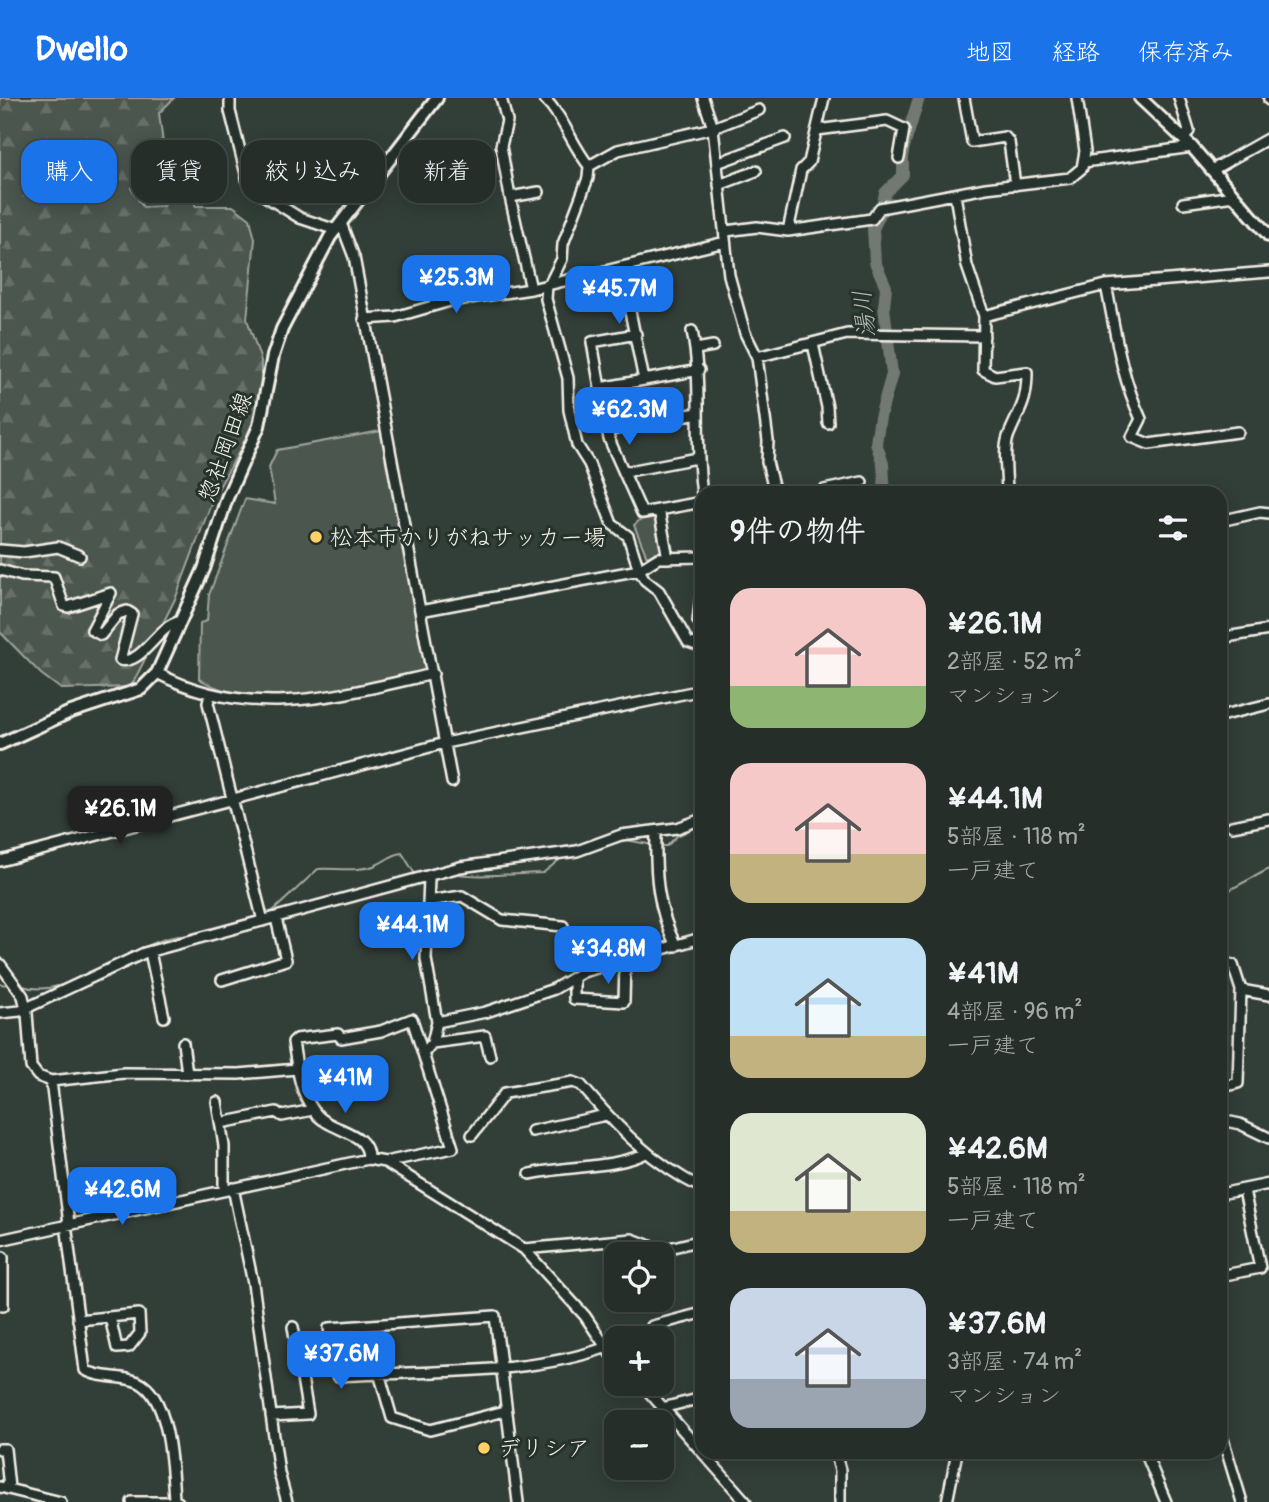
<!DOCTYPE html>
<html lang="ja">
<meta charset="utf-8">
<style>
body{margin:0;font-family:Pangolin,"Klee One",sans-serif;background:#2e3632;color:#f1f3f6;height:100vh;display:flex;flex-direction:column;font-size:26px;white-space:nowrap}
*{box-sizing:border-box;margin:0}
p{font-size:23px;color:#a4a8a8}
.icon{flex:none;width:38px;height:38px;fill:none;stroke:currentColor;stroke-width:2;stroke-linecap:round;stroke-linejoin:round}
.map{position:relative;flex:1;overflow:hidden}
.panel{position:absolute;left:695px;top:388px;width:532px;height:973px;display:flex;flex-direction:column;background:#262e2a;border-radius:21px;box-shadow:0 4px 18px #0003,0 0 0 2px #424a47}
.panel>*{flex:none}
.top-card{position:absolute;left:21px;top:42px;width:569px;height:63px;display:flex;gap:14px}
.buttons{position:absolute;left:604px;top:1144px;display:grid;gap:14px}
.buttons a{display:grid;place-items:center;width:70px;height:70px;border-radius:14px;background:#262e2a;box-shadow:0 4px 18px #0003,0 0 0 2px #424a47;font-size:35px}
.price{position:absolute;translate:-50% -60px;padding:0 16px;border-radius:14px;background:#1a73e8;color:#fff;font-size:23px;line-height:46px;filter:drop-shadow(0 2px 4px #0008)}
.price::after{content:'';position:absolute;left:50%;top:42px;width:21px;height:16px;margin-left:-10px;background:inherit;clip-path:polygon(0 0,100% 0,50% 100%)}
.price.selected{background:#222;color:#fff}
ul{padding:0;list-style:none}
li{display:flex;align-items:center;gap:21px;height:175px;padding:0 35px}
li span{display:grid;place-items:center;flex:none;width:196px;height:140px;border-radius:21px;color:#555}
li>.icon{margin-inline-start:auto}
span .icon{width:84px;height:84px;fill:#fffc;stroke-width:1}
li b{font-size:30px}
h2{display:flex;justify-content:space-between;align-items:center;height:84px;padding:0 35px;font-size:30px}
.pill{padding:0 24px;border-radius:21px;background:#262e2a;box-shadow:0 4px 18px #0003,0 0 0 2px #424a47;font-size:24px;line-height:63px}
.pill.selected{background:#1a73e8;color:#fff}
header{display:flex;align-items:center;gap:42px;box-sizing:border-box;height:98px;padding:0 35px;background:#1a73e8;color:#fff}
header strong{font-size:33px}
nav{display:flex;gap:38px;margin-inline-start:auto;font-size:24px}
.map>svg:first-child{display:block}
.forest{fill:url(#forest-firs);stroke:#a0a49c;stroke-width:2}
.park{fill:#4c564f;stroke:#a0a49c;stroke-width:2}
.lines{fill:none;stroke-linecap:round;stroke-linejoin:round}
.stream{stroke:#a6a9a1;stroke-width:2}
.river{stroke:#727972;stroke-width:12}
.minor-casing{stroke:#f4f1e8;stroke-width:14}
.major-casing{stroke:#f4f1e8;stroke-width:16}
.minor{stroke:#26332d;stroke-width:9}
.major{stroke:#26332d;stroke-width:10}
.poi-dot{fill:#ffd166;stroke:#26332d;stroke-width:2.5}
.labels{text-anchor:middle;stroke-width:6;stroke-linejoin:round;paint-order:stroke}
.street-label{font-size:23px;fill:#f4f1e8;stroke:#26332d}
.poi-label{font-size:23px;fill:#f4f1e8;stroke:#26332d;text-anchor:start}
.water-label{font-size:24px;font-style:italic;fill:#babbb3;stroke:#26332d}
</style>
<header>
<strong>Dwello</strong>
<nav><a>地図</a><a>経路</a><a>保存済み</a></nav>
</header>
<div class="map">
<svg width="1269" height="1404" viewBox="0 0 1269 1404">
<defs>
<pattern id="forest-firs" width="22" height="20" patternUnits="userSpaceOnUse" patternTransform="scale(1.75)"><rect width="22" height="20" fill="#4c564f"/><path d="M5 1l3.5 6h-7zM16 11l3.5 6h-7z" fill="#666f68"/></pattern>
</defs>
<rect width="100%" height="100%" fill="#323e38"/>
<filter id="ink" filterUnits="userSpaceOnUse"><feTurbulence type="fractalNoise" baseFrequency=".0143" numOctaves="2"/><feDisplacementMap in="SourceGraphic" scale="14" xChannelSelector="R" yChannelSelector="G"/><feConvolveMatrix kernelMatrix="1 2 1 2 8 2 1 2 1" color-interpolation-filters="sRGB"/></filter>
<g filter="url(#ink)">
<path class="forest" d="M0,0H174L159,15L164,53L131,90L143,109L163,108L173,91L189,81L196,91L195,108H233L250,121L255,141L247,221L261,263V295L257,322L214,398L176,499L131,589L61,591L41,576L0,534Z"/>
<path class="park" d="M381,333L427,570L423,575C352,590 268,620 199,581L200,525L207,523L209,497L245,401L275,406L269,369L277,352Z
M657,419L664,456L647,459L634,427L640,422Z"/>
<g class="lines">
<path class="stream" d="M550,1L558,7L562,15
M585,100L589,89
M558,229L562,244
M632,436L642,467
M646,475L669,499L690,539L696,543
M621,741L653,747
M659,748H667L677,738L702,726
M453,774C463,781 525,775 543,775L563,759
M1220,797L1269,771
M265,816L273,813L318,771C336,770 360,774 376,767C386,763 390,757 402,755L415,776
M123,860C143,850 166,836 190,838
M0,886L9,887
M22,888C55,898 88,876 118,862"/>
<path class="river" d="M885,396L883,366L876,345L880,319L892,276L884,209L886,189L875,164L873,131L881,114L885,95L903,77V52L919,0"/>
<g class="minor-casing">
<path id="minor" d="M230,0V13L249,88L300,120L336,132
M501,0L507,23L501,48L510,99
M544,0C564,20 572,47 589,68L588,80L563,146L562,161L549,187
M703,0L713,30L729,177L745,235L757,259L768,343L767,364L775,396
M964,0L972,44L1005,39L1009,44L1015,87
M1179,0L1189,33L1184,41
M1269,0V2
M817,32L887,23L904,31L899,60
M1084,64L1192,49
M717,65L785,40
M589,68L618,52L713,30L759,12
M1212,72L1269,40
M719,87L756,73
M955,97L967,168L984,218L983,272L995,278L1027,274C1027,307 1019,311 1008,339C1003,354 1007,379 1007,396
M1183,105L1234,98
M341,125L354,159L452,684
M726,133L757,129L788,133L872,121L880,110L986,90L1070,80L1082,70L1085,53L1077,0
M788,133L801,72L809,64L824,0
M621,169L644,282
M1106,187C1116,236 1120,275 1141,321L1132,339L1149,346L1238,334
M547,188L546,201L568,280L569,312L577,347L589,366L612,426L628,438L639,472L645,482L659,493L688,544L702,549
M531,191L510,99L539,94
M984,218L1106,187L1269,174
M364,221L395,219L450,203L531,191L725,144
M692,233C703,287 694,341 702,396
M636,236L592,244L609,341L642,415L702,404
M813,246L827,309L828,325
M696,251L713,248
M757,259L847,236L984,238
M600,290L699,272
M607,333L697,315
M624,374L697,360
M822,396L824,392L862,384
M659,412L668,460
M1220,423L1260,414L1269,415
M0,452L24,454L58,449L80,458
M0,472L22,478L54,479L64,508L68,509L111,495L92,532L101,537L118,516L127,513L132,516L120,562C143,567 157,528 179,524
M702,488L698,523H702
M420,513L639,472L658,460L702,459
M1220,540L1269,532
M157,575C250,624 337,598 433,576
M210,597L208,605L263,823
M1220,618L1269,606
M1232,728L1269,721
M656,734C655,776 657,810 676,848
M0,763L445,645L702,592
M428,803L462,798L502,822L563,828
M1220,829V838
M150,854L164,919
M1220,865L1233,867L1241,892L1238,985L1220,990
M0,866L23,898L27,915L31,969L38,978L51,983L124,975L239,976L297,971
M574,879V901L624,904L625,864
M222,882L286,862L276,820
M1241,892L1269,897
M0,915L20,913L144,855L460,769L577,753L621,737L677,730L702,721
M437,924L486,914L554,891L583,874L694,842
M183,945L187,975
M432,945L485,938L490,958
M424,955L432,945L437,924L426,861L429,780
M51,983L69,1126
M217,1004L224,1048V1092
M1220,1012L1221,1022L1240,1026L1269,1040
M221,1025L276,1014L282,1018L313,1012
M532,1033L606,1017
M472,1037L505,995L573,984L581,987C617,1029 651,1065 702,1090
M368,1061C369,1031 329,1035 314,1013C299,993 297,968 293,944L296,941L338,936L341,940L381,933L412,921L453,1050L385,1064
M530,1076C563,1068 617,1070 646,1055
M233,1090L253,1185L279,1375L287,1404
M1220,1096L1269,1086
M66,1126L85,1272C100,1281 122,1277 138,1284C170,1298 172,1371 174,1401
M0,1142L368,1061L385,1064L524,1151L632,1141L661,1152L702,1142
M524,1151L585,1218L616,1264
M0,1159H3V1208
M1220,1178L1260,1170L1244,1092
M78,1222L139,1216L140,1235L129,1249L117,1250L110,1219
M293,1229L300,1268L335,1261
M648,1241L652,1228L702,1215
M379,1275L392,1320L430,1332L505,1313
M642,1286L702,1354
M662,1310L702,1300
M271,1318L308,1316L300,1268
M1220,1331L1242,1404
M0,1351H5L9,1390
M702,1354L746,1404
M835,1354L840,1372V1404
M1145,1354L1166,1404
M0,1389L61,1404
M132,1404H178
M518,1404L495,1218L329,1230L338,1278C422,1272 529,1278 607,1249
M947,1404L957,1354"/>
</g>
<g class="major-casing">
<path id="major" d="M1140,0L1192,49L1269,138
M0,646L68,615L141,591L157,575L204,471L227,400L259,328L273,258L282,231L330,139L437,0"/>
</g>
<use href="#minor" class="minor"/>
<use href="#major" class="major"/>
</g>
</g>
<g class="poi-dot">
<circle cx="316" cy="439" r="7"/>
<circle cx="484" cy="1350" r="7"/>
</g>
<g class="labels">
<g class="street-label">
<text transform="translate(225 349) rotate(-70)" y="8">惣社岡田線</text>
</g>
<g class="poi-label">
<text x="330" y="447">松本市かりがねサッカー場</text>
<text x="498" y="1358">デリシア</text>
</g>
<g class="water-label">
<text transform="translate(864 216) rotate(-96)" y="8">湯川</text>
</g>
</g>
</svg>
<div class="buttons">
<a><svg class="icon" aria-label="locate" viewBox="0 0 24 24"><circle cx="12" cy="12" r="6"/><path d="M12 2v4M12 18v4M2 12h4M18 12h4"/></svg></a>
<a>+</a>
<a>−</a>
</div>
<b class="price" style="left:456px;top:217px">¥25.3M</b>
<b class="price" style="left:619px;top:228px">¥45.7M</b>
<b class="price" style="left:629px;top:349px">¥62.3M</b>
<b class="price selected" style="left:120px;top:748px">¥26.1M</b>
<b class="price" style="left:412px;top:864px">¥44.1M</b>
<b class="price" style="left:608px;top:888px">¥34.8M</b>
<b class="price" style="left:345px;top:1017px">¥41M</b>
<b class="price" style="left:122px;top:1129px">¥42.6M</b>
<b class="price" style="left:341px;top:1293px">¥37.6M</b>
<div class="top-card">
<a class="pill selected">購入</a>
<a class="pill">賃貸</a>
<a class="pill">絞り込み</a>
<a class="pill">新着</a>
</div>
<section class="panel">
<h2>9件の物件<svg class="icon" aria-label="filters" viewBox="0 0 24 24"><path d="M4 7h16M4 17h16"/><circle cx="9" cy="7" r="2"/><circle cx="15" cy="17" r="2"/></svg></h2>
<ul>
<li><span style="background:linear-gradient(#f6c9c9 70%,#8fb573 0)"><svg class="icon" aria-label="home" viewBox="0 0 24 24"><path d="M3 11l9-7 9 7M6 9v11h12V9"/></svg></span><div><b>¥26.1M</b><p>2部屋 · 52 m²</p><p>マンション</p></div></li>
<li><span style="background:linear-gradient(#f6c9c9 65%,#c2b280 0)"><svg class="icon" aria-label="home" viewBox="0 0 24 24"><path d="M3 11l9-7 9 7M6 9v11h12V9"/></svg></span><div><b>¥44.1M</b><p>5部屋 · 118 m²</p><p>一戸建て</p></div></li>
<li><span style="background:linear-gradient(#bfe0f5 70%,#c2b280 0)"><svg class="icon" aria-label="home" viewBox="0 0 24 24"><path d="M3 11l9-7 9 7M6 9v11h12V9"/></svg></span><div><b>¥41M</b><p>4部屋 · 96 m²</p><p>一戸建て</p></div></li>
<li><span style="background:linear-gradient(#dfe7d0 70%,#c2b280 0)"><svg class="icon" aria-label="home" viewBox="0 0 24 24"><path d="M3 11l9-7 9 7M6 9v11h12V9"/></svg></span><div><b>¥42.6M</b><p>5部屋 · 118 m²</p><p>一戸建て</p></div></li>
<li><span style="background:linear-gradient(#c9d6e8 65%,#9aa5b1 0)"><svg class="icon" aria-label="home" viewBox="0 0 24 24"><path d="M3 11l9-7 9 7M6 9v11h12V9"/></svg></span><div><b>¥37.6M</b><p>3部屋 · 74 m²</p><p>マンション</p></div></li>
</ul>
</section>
</div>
